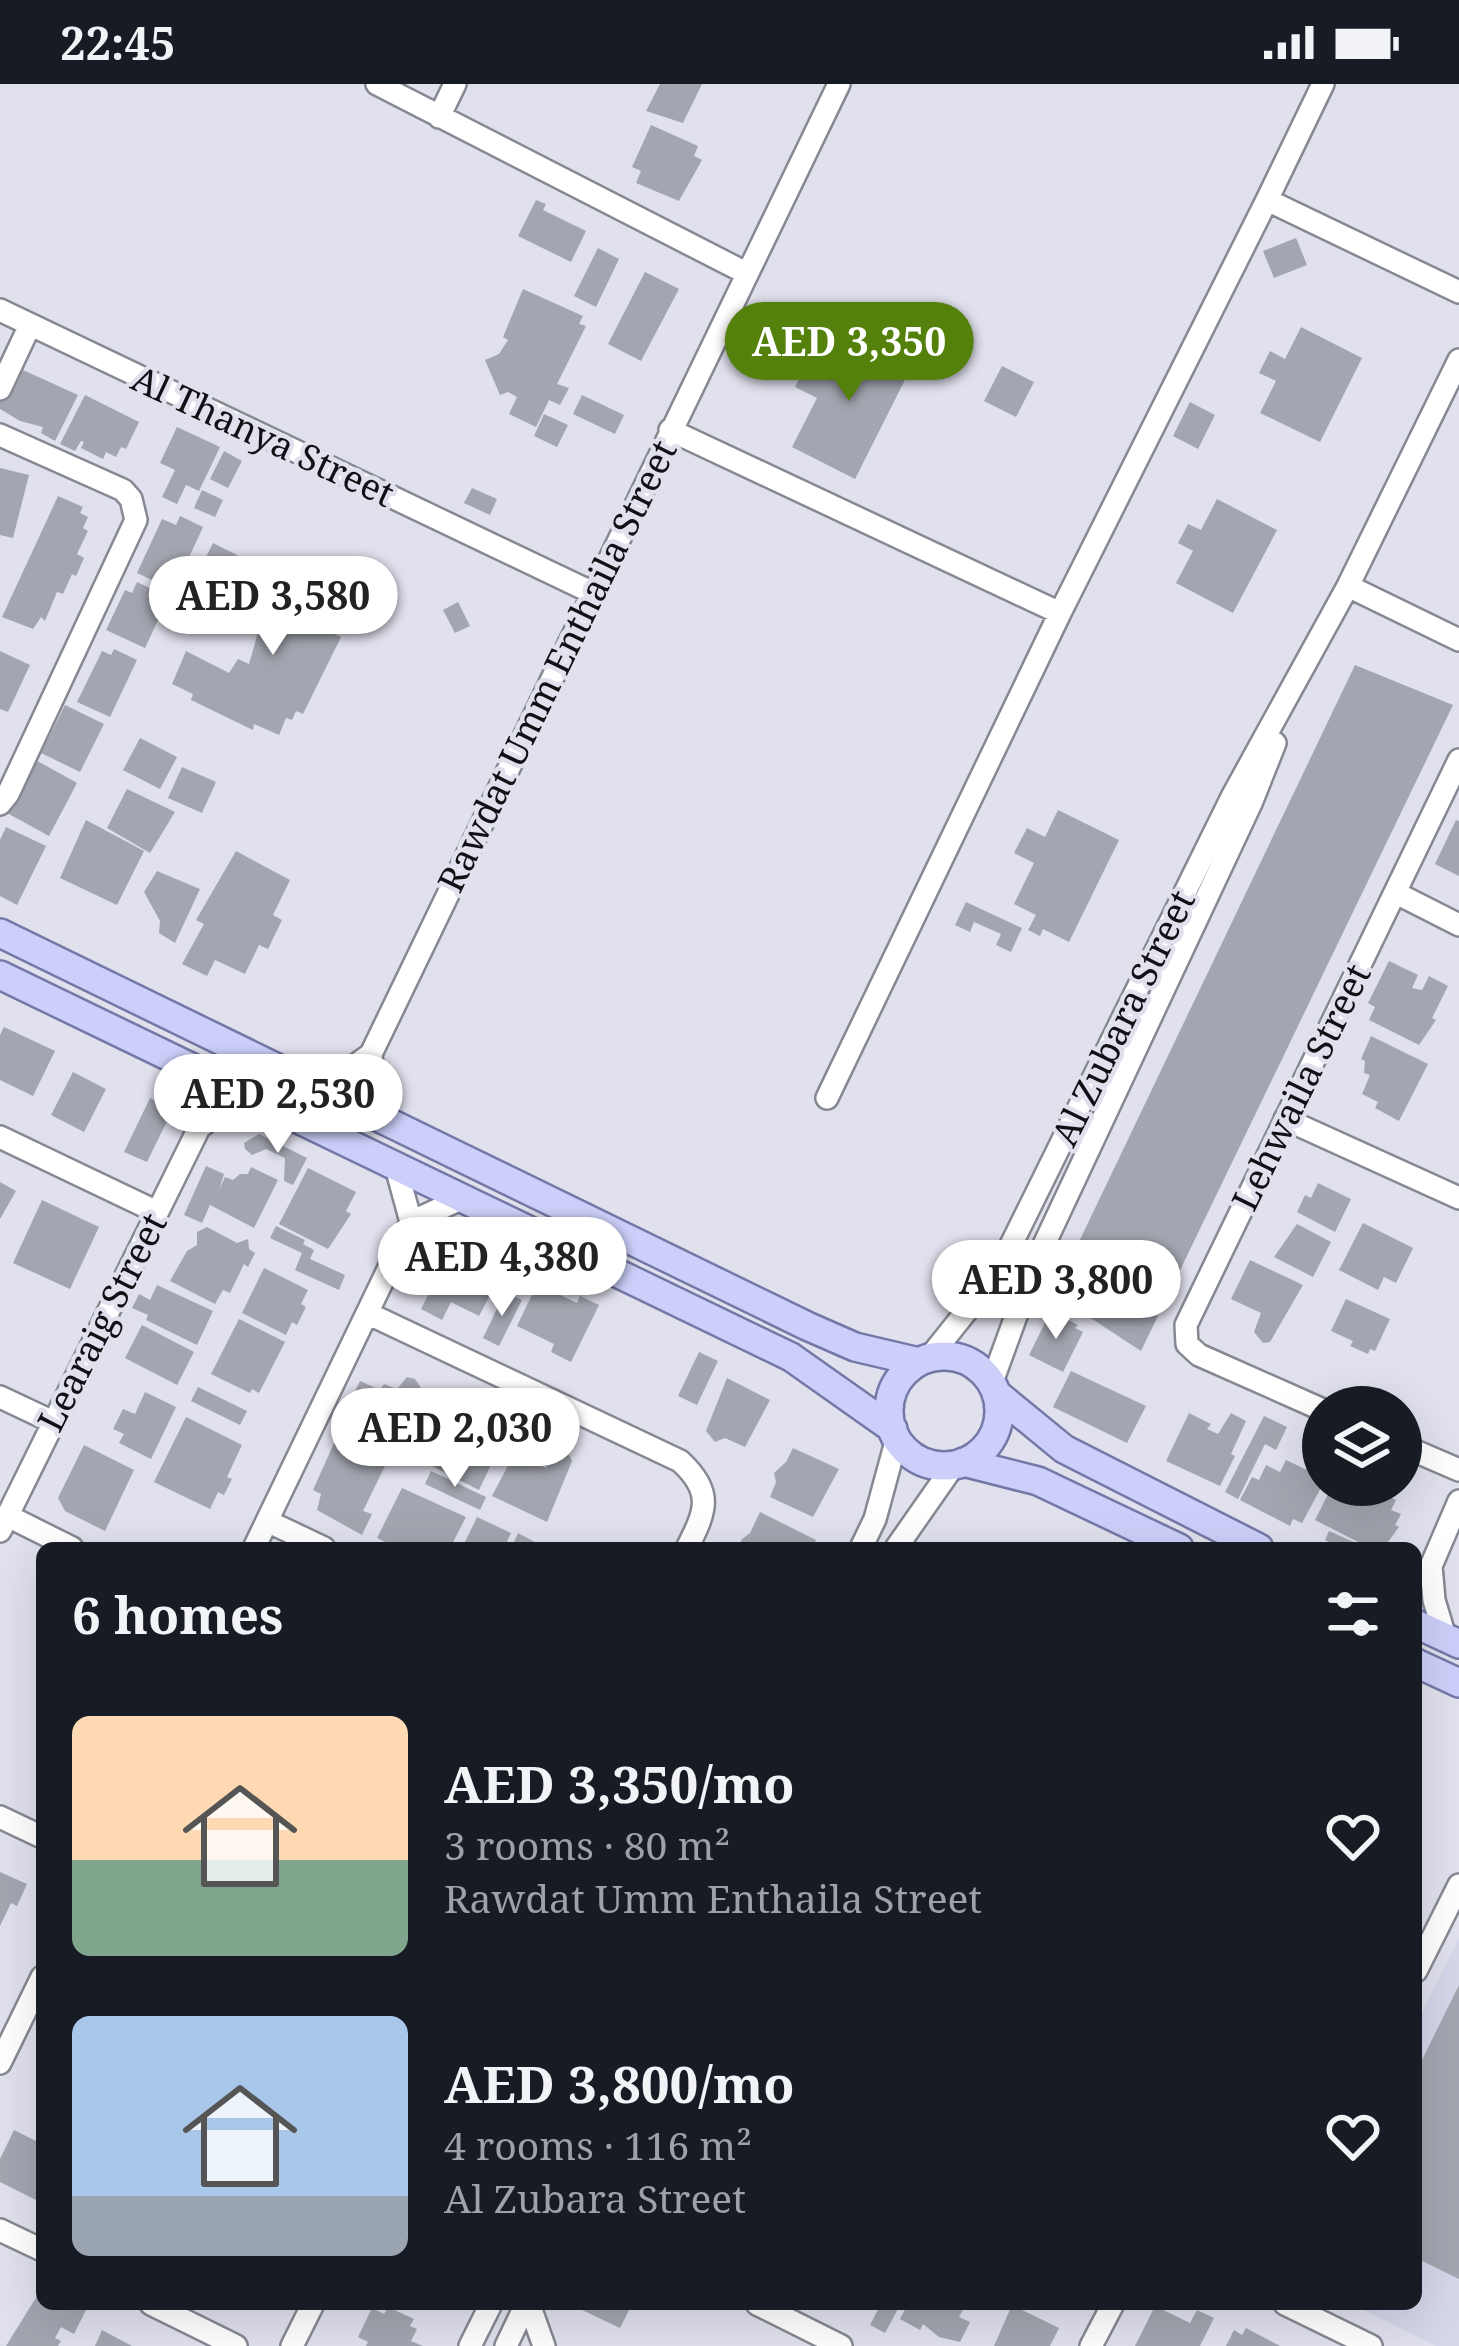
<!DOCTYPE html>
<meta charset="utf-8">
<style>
body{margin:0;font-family:"Noto Serif",serif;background:#20242c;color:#f1f3f6;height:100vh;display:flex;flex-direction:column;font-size:45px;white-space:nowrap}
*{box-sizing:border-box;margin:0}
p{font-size:39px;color:#9ea1a6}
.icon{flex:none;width:66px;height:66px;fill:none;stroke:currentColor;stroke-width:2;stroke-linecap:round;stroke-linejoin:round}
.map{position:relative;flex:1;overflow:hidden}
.side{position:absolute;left:36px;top:1458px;width:1386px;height:768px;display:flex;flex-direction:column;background:#171b24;border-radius:18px;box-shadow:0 12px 48px #0002}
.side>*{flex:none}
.buttons{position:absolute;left:1302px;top:1302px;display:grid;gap:24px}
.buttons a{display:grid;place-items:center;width:120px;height:120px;border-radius:50%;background:#171b24;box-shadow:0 12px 48px #0002;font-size:60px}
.price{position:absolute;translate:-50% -102px;padding:0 27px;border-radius:42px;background:#fff;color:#222;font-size:39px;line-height:78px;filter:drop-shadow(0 3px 6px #0008)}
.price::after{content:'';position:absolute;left:50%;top:72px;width:36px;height:27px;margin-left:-18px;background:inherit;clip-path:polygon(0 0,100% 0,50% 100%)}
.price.selected{background:#54810b;color:#fff}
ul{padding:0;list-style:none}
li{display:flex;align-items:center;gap:36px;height:300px;padding:0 36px}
li span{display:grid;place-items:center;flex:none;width:336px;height:240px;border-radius:18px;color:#555}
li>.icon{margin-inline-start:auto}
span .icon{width:144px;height:144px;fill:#fffc;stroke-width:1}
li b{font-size:51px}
h2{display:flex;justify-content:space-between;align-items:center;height:144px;padding:0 36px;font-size:51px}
.status{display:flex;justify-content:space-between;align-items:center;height:84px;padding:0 60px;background:#171b24;direction:ltr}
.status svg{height:33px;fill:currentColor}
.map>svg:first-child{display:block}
.built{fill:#d5d7ea}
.building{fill:#a3a5b0}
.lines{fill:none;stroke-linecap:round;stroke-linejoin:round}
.minor-casing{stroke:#868892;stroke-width:26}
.major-casing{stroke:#7478a6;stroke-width:32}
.minor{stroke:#fff;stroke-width:21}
.major{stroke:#cccff9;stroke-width:27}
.labels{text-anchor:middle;stroke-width:9;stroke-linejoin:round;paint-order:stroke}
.street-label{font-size:36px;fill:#101114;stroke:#e0e1ed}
</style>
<div class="status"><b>22:45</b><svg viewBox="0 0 49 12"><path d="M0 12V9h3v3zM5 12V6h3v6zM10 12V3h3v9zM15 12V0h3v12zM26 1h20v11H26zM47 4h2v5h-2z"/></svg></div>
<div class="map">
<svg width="1459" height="2262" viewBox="0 0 1459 2262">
<rect width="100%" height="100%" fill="#e0e1ed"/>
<path class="built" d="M1459,1854V2262H1436L1351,2220H1416V1941Z"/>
<path class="building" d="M702,0L683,39L646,27L660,0Z
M651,41L698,62L694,72L702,76L679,117L636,99L641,87L632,83Z
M536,116L546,120L543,126L586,147L571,178L518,152Z
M1296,154L1307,181L1274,194L1263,167Z
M598,164L619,175L596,223L574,212Z
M645,188L679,205L641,277L608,260Z
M523,205L583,232L579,240L586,242L557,300L569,304L560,321L549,316L536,343L509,330L517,313L508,308L500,311L485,276L499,270L508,256L503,253Z
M1301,243L1362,274L1320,358L1260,329L1276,297L1259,289L1270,267L1285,275Z
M847,249L912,282L855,395L792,363L817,314L795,303L809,274L830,284Z
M1002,282L1034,298L1016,333L984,317Z
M23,286L78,311L55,357L41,349L43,343L20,337L0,325V309L5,303L16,301Z
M85,311L139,338L126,365L121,363L116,373L106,368L103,375L81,364L84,358L81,357L75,367L60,360Z
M582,311L624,331L615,350L573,330Z
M1190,318L1215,331L1198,365L1173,352Z
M544,330L568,341L557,363L534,352Z
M177,343L220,363L199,407L186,401L177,420L162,413L175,386L160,379Z
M224,367L242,377L228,404L210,395Z
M0,384L29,391L13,454L0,451Z
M472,404L497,415L490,431L464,419Z
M202,406L223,416L215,433L194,424Z
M58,412L83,423L80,429L88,433L83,444L88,447L77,470L84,474L76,492L72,490L63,510L57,508L45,537L41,533L33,545L2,533Z
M1217,415L1277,446L1233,529L1176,499L1193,467L1178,459L1188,440L1201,446Z
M180,432L203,443L174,506L137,489L162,435L176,441Z
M213,459L245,475L236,493L204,477Z
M320,484L325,498L331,495L342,536L335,550L341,553L303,630L296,627L292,636L286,634L279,651L254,640L253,646L191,616L193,610L172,600L186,567L229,589L238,575L249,580L257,552L266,540L256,535L263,517L268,516L265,502Z
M137,498L169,513L145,564L106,546L125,506L132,509Z
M458,518L470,542L455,549L443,526Z
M114,565L137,576L110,633L77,618L102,567L111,571Z
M0,567L30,581L8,628L0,625Z
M1355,581L1453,621L1141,1267L1054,1210Z
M65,621L104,640L80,688L41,669Z
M140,654L177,673L160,705L123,686Z
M34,675L77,699L49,752L7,729Z
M182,683L216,698L202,729L168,714Z
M127,705L175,728L150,769L107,744Z
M1058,726L1119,756L1069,858L1043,845L1040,852L1028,846L1036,831L1014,820L1034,779L1014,769L1027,744L1045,753Z
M86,736L144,767L117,821L60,794Z
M1456,736L1459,737V792L1435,780Z
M6,743L46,762L17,821L0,812V756Z
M236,767L290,796L273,831L282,836L268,865L259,861L245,890L215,876L207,892L182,880L204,840L196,836Z
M157,787L200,805L175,859L159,849L160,837L144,808Z
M966,818L1022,844L1011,868L996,861L1001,850L974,838L970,848L955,841Z
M1389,877L1418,891L1412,904L1422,906L1429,892L1448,902L1432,934L1436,936L1419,961L1369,936L1375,923L1368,919Z
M4,943L55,967L33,1012L0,996V951Z
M1371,952L1428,980L1399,1037L1375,1024L1378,1018L1362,1010L1370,991L1364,989L1365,977L1361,975Z
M73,988L106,1005L84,1048L51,1031Z
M150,1014L173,1025L147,1078L124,1068Z
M259,1050L307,1074L293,1101L284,1097L285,1074L266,1065L252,1071L245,1065L244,1059Z
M206,1082L224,1090L219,1106L225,1093L233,1096L240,1090H248L251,1083L278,1096L254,1144L210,1121L202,1139L184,1131Z
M308,1084L356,1108L346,1127L351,1130L328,1165L279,1140Z
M0,1098L16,1107L0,1135Z
M1318,1099L1351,1115L1335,1148L1297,1128L1305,1111L1311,1114Z
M42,1116L99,1143L70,1205L13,1179Z
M1363,1139L1413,1164L1396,1199L1384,1193L1378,1206L1339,1186Z
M1297,1140L1331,1158L1313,1193L1274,1173Z
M276,1142L305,1156L303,1160L314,1166L310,1175L345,1191L339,1206L295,1186L302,1169L270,1154Z
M207,1143L237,1159L248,1155L249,1165L255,1169L248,1183L244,1180L230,1209L223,1206L215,1220L170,1197L187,1167L197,1161V1148Z
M466,1156L508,1177L479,1232L451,1218L442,1236L421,1225L431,1205L410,1194L427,1159L447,1169L441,1182L450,1187Z
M1250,1176L1303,1201L1270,1258L1263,1259L1254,1248L1261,1229L1231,1215Z
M264,1184L308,1206L301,1220L306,1223L297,1241L292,1238L286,1251L242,1229Z
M537,1200L577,1219L580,1212L599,1221L571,1278L551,1268L554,1260L517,1242Z
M157,1201L213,1227L197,1261L146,1236L148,1231L132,1224L139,1210L150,1216Z
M505,1208L522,1216L499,1262L483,1254Z
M1346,1215L1390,1235L1375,1267L1370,1265L1368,1270L1350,1262L1353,1257L1331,1247Z
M1051,1227L1078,1241L1075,1244L1083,1248L1063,1288L1029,1271Z
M239,1235L285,1258L259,1309L252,1305L250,1309L211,1290Z
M142,1241L194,1268L177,1301L125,1274Z
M699,1268L718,1277L697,1321L678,1312Z
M1071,1287L1146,1322L1127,1359L1053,1323Z
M407,1293L415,1295L421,1304L393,1363L340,1337L360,1297L380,1306L384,1300L397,1305Z
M727,1294L770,1316L745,1363L725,1354L715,1358L706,1347Z
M198,1303L247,1327L240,1341L191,1317Z
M145,1308L176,1323L151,1375L119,1359L124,1350L113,1345L123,1325L135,1330Z
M464,1320H470L476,1328L467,1353L497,1368L479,1406L430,1381L459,1322Z
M1189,1329L1211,1340L1207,1345L1218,1350L1231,1329L1246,1337L1231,1370L1235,1372L1220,1402L1166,1377Z
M1264,1332L1287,1343L1276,1366L1265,1360L1238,1415L1225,1408Z
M186,1333L242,1361L227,1393L232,1395L224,1411L218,1408L210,1425L154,1398Z
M335,1357L385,1382L363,1427L372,1430L362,1451L317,1426L321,1410L313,1406Z
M84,1361L134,1386L105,1447L65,1427L58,1414Z
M793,1364L839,1385L813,1433L770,1413L776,1398L774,1389L786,1378Z
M561,1366L568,1369L572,1377L547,1438L492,1412L514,1370L546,1384L552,1371Z
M1313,1373L1323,1378V1400L1302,1439L1293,1435L1290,1442L1240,1416L1252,1393L1259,1396L1266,1381L1280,1388L1286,1376L1307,1386Z
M431,1387L486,1413L480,1426L425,1400Z
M1340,1401H1367L1396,1416L1391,1426L1401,1430L1395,1441L1399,1443L1385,1462L1379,1459L1370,1464L1315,1436L1330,1406L1336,1409Z
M402,1404L466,1433L450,1464H397L377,1454Z
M760,1428L816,1456L812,1464H742L741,1456L750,1449Z
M477,1433L511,1449L504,1464H462Z
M1329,1447L1367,1464H1340L1325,1456Z
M518,1449L546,1464H511Z
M0,1788L27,1800L17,1822L11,1819L0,1842Z
M1459,1901V2195L1416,2174V1988Z
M14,2046L42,2060V2119L0,2098V2075Z
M42,2204V2220H89L74,2250L61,2243L55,2254L61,2257L58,2262H6Z
M580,2220H632L620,2244L578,2224Z
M881,2220L899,2223L885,2249L870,2241Z
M908,2220H966L959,2233L970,2238L960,2258L939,2253L923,2240L920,2246L900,2235Z
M1012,2221L1059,2244L1050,2262H994Z
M1155,2222L1190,2239L1197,2226L1214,2234L1200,2262H1135Z
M388,2223L414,2235L410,2242L417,2245L411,2257L423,2262H366L368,2258L358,2253L372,2224L384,2230Z
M1246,2244L1280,2262H1226L1234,2246L1242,2251Z
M102,2246L132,2262H95Z"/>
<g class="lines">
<g class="minor-casing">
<path id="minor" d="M377,0L746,189
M439,33L455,0
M1267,116L1323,0
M0,226L591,508
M0,305L30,241
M670,346L1060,529L1267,116L1459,208
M0,351L123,406L131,415L136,436L8,710L0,720
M1348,502L1459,556
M1396,809L1459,841
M371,970L374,1005L384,1039
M185,978L197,1010L199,1044
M308,1001L342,991L371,970L839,0
M827,1014L1060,529
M1285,1035L1459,1114
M0,1053L157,1128
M396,1083L411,1138
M367,1229L680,1377C714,1408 706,1427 687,1464
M929,1274L985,1204L1008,1167L1233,711L1348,502L1459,276
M992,1298L1035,1180L1252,717L1275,659
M0,1313L51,1337
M1323,1326L1199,1271L1187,1260L1186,1241L1459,676
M1401,1361L1459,1386
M8,1432L72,1464
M267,1437L324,1464
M0,1447L199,1044L225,1023L258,1013
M254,1464L411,1138L463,1114
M861,1464L875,1435L897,1354
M896,1464L954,1381
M1431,1482L1434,1516L1445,1553
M1416,1494L1431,1482L1459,1417
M0,1733L42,1753
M1416,1887L1459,1801
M0,1979L42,1893
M0,2146L42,2166
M151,2220L236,2262
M529,2220L544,2262
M757,2220L841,2262
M1285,2220L1371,2262
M292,2262L313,2220
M470,2262L491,2220
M506,2262L526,2220
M1091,2262L1113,2220"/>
</g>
<g class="major-casing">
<path id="major" d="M0,849L807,1242L855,1263L919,1278
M0,891L791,1273L893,1345
M889 1327a55 55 0 1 1 110 0a55 55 0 1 1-110 0Z
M997,1310L1064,1365L1259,1464
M963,1378L1038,1397L1179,1464
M1416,1540L1459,1560
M1416,1579L1459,1599"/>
</g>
<use href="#minor" class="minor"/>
<use href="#major" class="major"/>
</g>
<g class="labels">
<g class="street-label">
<text transform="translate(263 352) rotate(25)" y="13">Al Thanya Street</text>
<text transform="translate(557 582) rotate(-64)" y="13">Rawdat Umm Enthaila Street</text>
<text transform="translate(1123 934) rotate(-64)" y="13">Al Zubara Street</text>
<text transform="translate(1301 1003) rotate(-64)" y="13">Lehwaila Street</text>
<text transform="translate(102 1238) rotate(-63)" y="13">Learaig Street</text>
</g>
</g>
</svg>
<div class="buttons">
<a><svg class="icon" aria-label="layers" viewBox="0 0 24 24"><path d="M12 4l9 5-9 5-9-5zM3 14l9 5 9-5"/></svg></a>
</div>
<b class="price selected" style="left:849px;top:320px">AED 3,350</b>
<b class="price" style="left:273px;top:574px">AED 3,580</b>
<b class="price" style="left:278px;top:1072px">AED 2,530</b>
<b class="price" style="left:502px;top:1235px">AED 4,380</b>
<b class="price" style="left:1056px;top:1258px">AED 3,800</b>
<b class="price" style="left:455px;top:1406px">AED 2,030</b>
<section class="side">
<h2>6 homes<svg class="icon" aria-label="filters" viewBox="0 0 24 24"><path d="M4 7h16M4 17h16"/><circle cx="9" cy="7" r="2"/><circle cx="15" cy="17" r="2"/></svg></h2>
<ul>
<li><span style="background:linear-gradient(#ffd9b3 60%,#7fa58c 0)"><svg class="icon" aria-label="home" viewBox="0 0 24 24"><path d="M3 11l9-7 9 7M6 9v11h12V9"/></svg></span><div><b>AED 3,350/mo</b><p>3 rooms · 80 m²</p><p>Rawdat Umm Enthaila Street</p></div><svg class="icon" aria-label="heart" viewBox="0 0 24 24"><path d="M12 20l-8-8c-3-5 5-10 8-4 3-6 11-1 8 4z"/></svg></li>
<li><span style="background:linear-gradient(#a9c7e8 75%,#9aa5b1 0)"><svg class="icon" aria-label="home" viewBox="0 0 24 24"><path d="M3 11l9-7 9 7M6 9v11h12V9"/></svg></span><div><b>AED 3,800/mo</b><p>4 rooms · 116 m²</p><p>Al Zubara Street</p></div><svg class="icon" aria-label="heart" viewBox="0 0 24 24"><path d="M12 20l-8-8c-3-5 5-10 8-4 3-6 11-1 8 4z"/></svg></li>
</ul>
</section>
</div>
